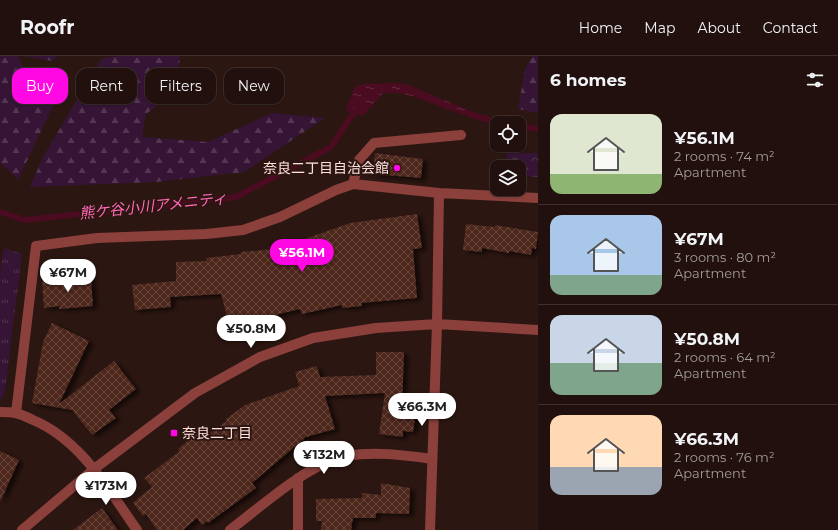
<!DOCTYPE html>
<meta charset="utf-8">
<style>
body{margin:0;font-family:Montserrat,"Noto Sans JP",sans-serif;background:#291916;color:#f1f3f6;height:100vh;display:flex;flex-direction:column;font-size:15px;white-space:nowrap}
*{box-sizing:border-box;margin:0}
p{font-size:13px;color:#a29d9d}
.icon{flex:none;width:22px;height:22px;fill:none;stroke:currentColor;stroke-width:2;stroke-linecap:round;stroke-linejoin:round}
.map{position:relative;flex:1;overflow:hidden}
.sheet{display:flex;flex-direction:column;background:#21100d;width:300px}
.sheet>*{flex:none}
.guide{position:absolute;left:12px;top:12px;width:380px;height:36px;display:flex;gap:8px}
.tools{position:absolute;left:490px;top:60px;display:grid;gap:8px}
.tools a{display:grid;place-items:center;width:36px;height:36px;border-radius:8px;background:#21100d;box-shadow:0 1px 3px #0004,0 0 0 1px #3e302e;font-size:20px}
.price{position:absolute;translate:-50% -34px;padding:0 9px;border-radius:14px;background:#fff;color:#222;font-size:13px;line-height:26px;filter:drop-shadow(0 1px 2px #0008)}
.price::after{content:'';position:absolute;left:50%;top:24px;width:12px;height:9px;margin-left:-6px;background:inherit;clip-path:polygon(0 0,100% 0,50% 100%)}
.price.active{background:#ff08e3;color:#fff}
ul{padding:0;list-style:none}
li{display:flex;align-items:center;gap:12px;height:100px;padding:0 12px}
li+li{border-top:1px solid #3e302e}
li span{display:grid;place-items:center;flex:none;width:112px;height:80px;border-radius:12px;color:#555}
li>.icon{margin-inline-start:auto}
span .icon{width:48px;height:48px;fill:#fffc;stroke-width:1}
li b{font-size:17px}
h2{display:flex;justify-content:space-between;align-items:center;height:48px;padding:0 12px;font-size:17px}
.chip{padding:0 14px;border-radius:12px;background:#21100d;box-shadow:0 1px 3px #0004,0 0 0 1px #3e302e;font-size:14px;line-height:36px}
.chip.active{background:#ff08e3;color:#fff}
header{display:flex;align-items:center;gap:24px;box-sizing:border-box;height:56px;padding:0 20px;background:#21100d;border-bottom:1px solid #3e302e}
header strong{font-size:19px}
nav{display:flex;gap:22px;margin-inline-start:auto;font-size:14px}
main{display:flex;flex:1;min-height:0}
.map>svg:first-child{display:block}
.grass{fill:url(#grass-tufts)}
.forest{fill:url(#forest-firs)}
.park{fill:url(#park-crowns)}
.water{fill:url(#water-ripples)}
.lines{fill:none;stroke-linecap:round;stroke-linejoin:round}
.stream{stroke:#4b0b21;stroke-width:6}
.building{fill:url(#building-cross-hatch);filter:url(#shadow)}
.minor{stroke:#8b403c;stroke-width:10}
.poi-dot{fill:#ff08e3;stroke:#2c1611;stroke-width:1.5}
.labels{text-anchor:middle;stroke-width:4;stroke-linejoin:round;paint-order:stroke}
.poi-label{font-size:14px;fill:#ffe0dc;stroke:#2c1611;text-anchor:end}
.water-label{font-size:15px;font-style:italic;fill:#ff6ab8;stroke:#2c1611}
</style>
<header>
<strong>Roofr</strong>
<nav><a>Home</a><a>Map</a><a>About</a><a>Contact</a></nav>
</header>
<main>
<div class="map">
<svg width="538" height="474" viewBox="0 0 538 474">
<defs>
<pattern id="grass-tufts" width="24" height="20" patternUnits="userSpaceOnUse"><rect width="24" height="20" fill="#351436"/><path d="M3 7l-1-3M5 7V3M7 7l1-3M15 17l-1-3M17 17v-4M19 17l1-3" fill="none" stroke="#533652"/></pattern>
<pattern id="forest-firs" width="22" height="20" patternUnits="userSpaceOnUse"><rect width="22" height="20" fill="#351436"/><path d="M5 1l3.5 6h-7zM16 11l3.5 6h-7z" fill="#533652"/></pattern>
<pattern id="park-crowns" width="20" height="18" patternUnits="userSpaceOnUse"><rect width="20" height="18" fill="#351436"/><path d="M2 6a3 3 0 1 1 6 0M12 15a3 3 0 1 1 6 0" fill="none" stroke="#533652"/></pattern>
<pattern id="water-ripples" width="26" height="14" patternUnits="userSpaceOnUse"><rect width="26" height="14" fill="#4b0b21"/><path d="M2 4q2-2 4 0t4 0M15 11q2-2 4 0t4 0" fill="none" stroke="#662e41"/></pattern>
<pattern id="building-cross-hatch" width="8" height="8" patternUnits="userSpaceOnUse"><rect width="8" height="8" fill="#4d271d"/><path d="M0 0l8 8M0 8l8-8" fill="none" stroke="#68463d"/></pattern>
<filter id="shadow"><feDropShadow dx="4.5" dy="2.5" stdDeviation="2" flood-color="#0009"/></filter>
</defs>
<rect width="100%" height="100%" fill="#2c1611"/>
<path class="grass" d="M4,192L22,198L6,327L3,342L0,343V216Z"/>
<path class="forest" d="M0,0H18L24,15L65,24L18,124L0,106Z
M24,0H58L52,5Z
M119,0H180L176,35L146,58L142,81L208,86L272,57L325,62L244,116L156,126L30,131L43,101L102,2Z
M532,0H538V57L518,53L525,13Z"/>
<path class="park" d="M506,97H538V121L519,120V111H509Z"/>
<path class="water" d="M399,27L411,30L470,55L475,58L474,62C461,58 449,54 436,49C418,42 403,35 383,37L363,60L349,56L346,53L355,31L363,28Z"/>
<g class="lines">
<path class="stream" d="M469,58L500,67
M519,70L538,73
M0,156L25,164L236,141L331,91L350,62L359,52"/>
</g>
<path class="building" d="M375,97L423,103L421,122L373,118Z
M417,158L422,192L413,193L417,242L361,247L362,250L342,252V249L302,258L300,253L258,263L260,270L243,275L240,270L230,272L221,238L170,241L171,251L135,254L132,229L176,225V206L206,205V202L241,198V196L265,194L302,184L350,167Z
M466,168L495,171V169L538,176L536,193L532,192L531,199L509,195V197L482,192V196L463,194Z
M63,222V224L91,222L93,250L59,253L60,250L44,252L42,224Z
M52,267L89,285L59,348L114,305L136,333L109,354L116,362L92,379L72,354L32,347L43,286Z
M376,296H404L402,353L416,355L413,376L403,375V381L379,378L385,337L325,340L335,373L306,381L252,427L256,432L208,467L207,465L202,469L197,462L183,474H157L146,458L143,460L133,447L152,431L144,422L180,395L178,393L196,378L202,382L227,365L226,363L245,349L299,330L295,316L317,310L320,321L376,319Z
M0,395L19,404L0,446Z
M381,427L410,432L409,458L376,457V462H353L351,474H321L322,465H316V443L362,442V437L381,439Z
M102,452L118,474H73Z"/>
<g class="lines">
<path class="minor" d="M353,128L359,104L374,87L461,79
M0,356C5,356 10,356 15,357C21,358 27,361 33,364C81,384 108,433 137,474
M16,357L36,190L97,182L206,178L243,174L280,161L336,134L353,128L439,137L538,142
M22,474L94,413L195,337L260,301L313,282L376,272L437,268L538,274
M230,474C262,450 307,408 346,400C375,395 404,399 432,403
M298,474V422
M430,474L437,268L439,137"/>
</g>
<g class="poi-dot">
<circle cx="397" cy="112" r="4"/>
<rect x="170" y="373" width="8" height="8" rx="2"/>
</g>
<g class="labels">
<g class="poi-label">
<text x="389" y="117">奈良二丁目自治会館</text>
<text x="182" y="382" text-anchor="start">奈良二丁目</text>
</g>
<g class="water-label">
<text transform="translate(153 150) rotate(-6)" y="5">熊ケ谷小川アメニティ</text>
</g>
</g>
</svg>
<div class="tools">
<a><svg class="icon" aria-label="locate" viewBox="0 0 24 24"><circle cx="12" cy="12" r="6"/><path d="M12 2v4M12 18v4M2 12h4M18 12h4"/></svg></a>
<a><svg class="icon" aria-label="layers" viewBox="0 0 24 24"><path d="M12 4l9 5-9 5-9-5zM3 14l9 5 9-5"/></svg></a>
</div>
<b class="price active" style="left:302px;top:217px">¥56.1M</b>
<b class="price" style="left:68px;top:237px">¥67M</b>
<b class="price" style="left:251px;top:293px">¥50.8M</b>
<b class="price" style="left:422px;top:371px">¥66.3M</b>
<b class="price" style="left:324px;top:419px">¥132M</b>
<b class="price" style="left:106px;top:450px">¥173M</b>
<div class="guide">
<a class="chip active">Buy</a>
<a class="chip">Rent</a>
<a class="chip">Filters</a>
<a class="chip">New</a>
</div>
</div>
<section class="sheet">
<h2>6 homes<svg class="icon" aria-label="filters" viewBox="0 0 24 24"><path d="M4 7h16M4 17h16"/><circle cx="9" cy="7" r="2"/><circle cx="15" cy="17" r="2"/></svg></h2>
<ul>
<li><span style="background:linear-gradient(#dfe7d0 75%,#8fb573 0)"><svg class="icon" aria-label="home" viewBox="0 0 24 24"><path d="M3 11l9-7 9 7M6 9v11h12V9"/></svg></span><div><b>¥56.1M</b><p>2 rooms · 74 m²</p><p>Apartment</p></div></li>
<li><span style="background:linear-gradient(#a9c7e8 75%,#7fa58c 0)"><svg class="icon" aria-label="home" viewBox="0 0 24 24"><path d="M3 11l9-7 9 7M6 9v11h12V9"/></svg></span><div><b>¥67M</b><p>3 rooms · 80 m²</p><p>Apartment</p></div></li>
<li><span style="background:linear-gradient(#c9d6e8 60%,#7fa58c 0)"><svg class="icon" aria-label="home" viewBox="0 0 24 24"><path d="M3 11l9-7 9 7M6 9v11h12V9"/></svg></span><div><b>¥50.8M</b><p>2 rooms · 64 m²</p><p>Apartment</p></div></li>
<li><span style="background:linear-gradient(#ffd9b3 65%,#9aa5b1 0)"><svg class="icon" aria-label="home" viewBox="0 0 24 24"><path d="M3 11l9-7 9 7M6 9v11h12V9"/></svg></span><div><b>¥66.3M</b><p>2 rooms · 76 m²</p><p>Apartment</p></div></li>
</ul>
</section>
</main>
